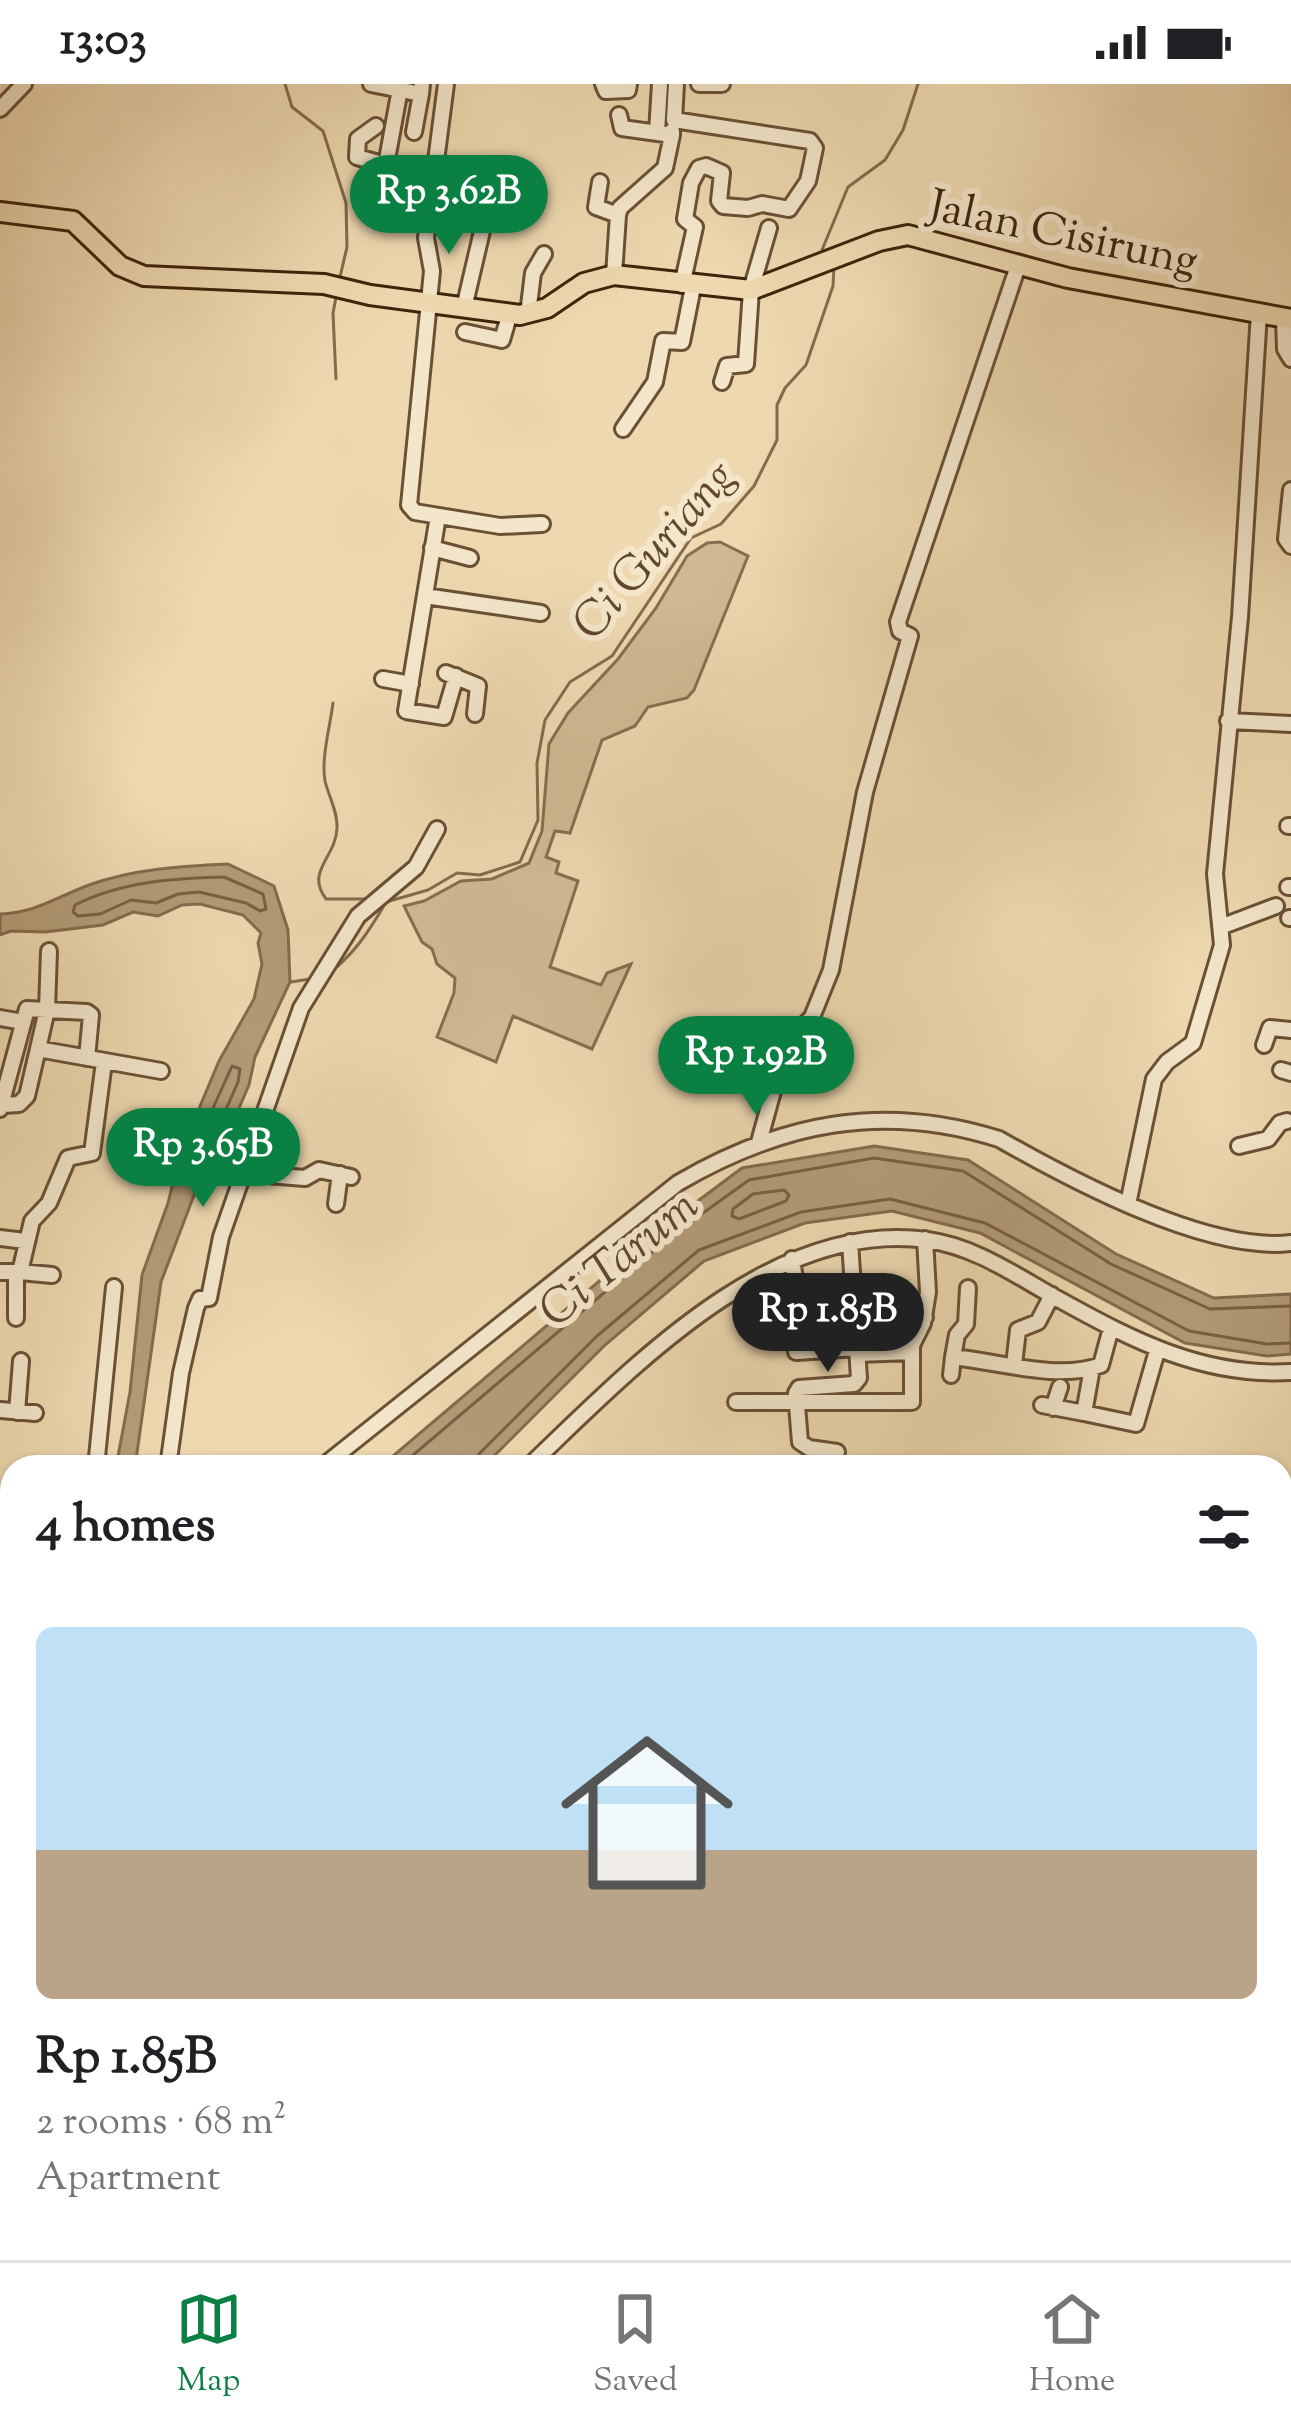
<!DOCTYPE html>
<meta charset="utf-8">
<style>
body{margin:0;font-family:"Sorts Mill Goudy",serif;background:#f2f2f2;color:#202124;height:100vh;display:flex;flex-direction:column;font-size:45px;white-space:nowrap}
*{box-sizing:border-box;margin:0}
p{font-size:39px;color:#757577}
.icon{flex:none;width:66px;height:66px;fill:none;stroke:currentColor;stroke-width:2;stroke-linecap:round;stroke-linejoin:round}
.map{position:relative;flex:1;overflow:hidden}
.side{position:absolute;left:0px;top:1371px;width:1293px;height:807px;display:flex;flex-direction:column;background:#fff;border-radius:36px 36px 0 0;box-shadow:0 3px 9px #0004}
.side>*{flex:none}
.price{position:absolute;translate:-50% -102px;padding:0 27px;border-radius:42px;background:#0b8043;color:#fff;font-size:39px;line-height:78px;filter:drop-shadow(0 3px 6px #0008)}
.price::after{content:'';position:absolute;left:50%;top:72px;width:36px;height:27px;margin-left:-18px;background:inherit;clip-path:polygon(0 0,100% 0,50% 100%)}
.price.on{background:#222;color:#fff}
ul{padding:0;list-style:none}
li{display:grid;align-content:center;gap:24px;height:636px;padding:0 36px}
li span{display:grid;place-items:center;height:372px;border-radius:18px;color:#555}
li>.icon{margin-inline-start:auto}
span .icon{width:216px;height:216px;fill:#fffc;stroke-width:1}
li b{font-size:51px}
h2{display:flex;justify-content:space-between;align-items:center;height:144px;padding:0 36px;font-size:51px}
.status{display:flex;justify-content:space-between;align-items:center;height:84px;padding:0 60px;background:#fff;direction:ltr}
.status svg{height:33px;fill:currentColor}
.tab-bar{display:flex;justify-content:space-around;align-items:center;height:168px;border-top:3px solid #e0e0e0;background:#fff;font-size:33px;color:#757577}
.tab-bar a{display:grid;justify-items:center;gap:6px}
.tab-bar .on{color:#0b8043}
.map>svg:first-child{display:block}
.green{fill:#cfb993;stroke:#866e4f;stroke-width:3}
.water{fill:#b29b77;stroke:#846b4c;stroke-width:3}
.lines{fill:none;stroke-linecap:round;stroke-linejoin:round}
.shore{stroke:#786041;stroke-width:3}
.stream{stroke:#846b4c;stroke-width:3}
.minor-casing{stroke:#6a5134;stroke-width:20}
.major-casing{stroke:#3e240b;stroke-width:24}
.minor{stroke:#f3e6cb;stroke-width:14}
.major{stroke:#edd8af;stroke-width:18}
.labels{text-anchor:middle;stroke-width:12;stroke-linejoin:round;paint-order:stroke}
.street-label{font-size:45px;fill:#3e240b;stroke:#f3e6cb}
.water-label{font-size:48px;font-style:italic;fill:#61482b;stroke:#f3e6cb}
</style>
<div class="status"><b>13:03</b><svg viewBox="0 0 49 12"><path d="M0 12V9h3v3zM5 12V6h3v6zM10 12V3h3v9zM15 12V0h3v12zM26 1h20v11H26zM47 4h2v5h-2z"/></svg></div>
<div class="map">
<svg width="1291" height="2176" viewBox="0 0 1291 2176">
<rect width="100%" height="100%" fill="#edd8af"/>
<filter id="stains"><feTurbulence type="fractalNoise" baseFrequency=".00167" numOctaves="4"/><feColorMatrix values="0 0 0 0 .2 0 0 0 0 .09 0 0 0 0 .02 0 0 0 .5 -.17"/></filter>
<radialGradient id="worn" r=".72"><stop offset=".6" stop-color="#630" stop-opacity="0"/><stop offset="1" stop-color="#630" stop-opacity=".3"/></radialGradient>
<path class="green" d="M720,458L748,472L694,606L687,614L648,623L635,642L602,656L570,749L555,747L546,773L559,778L556,789L578,797L550,883L601,901L607,889L631,880L592,965L513,932L496,978L437,953L454,909L455,894L437,880L432,865L422,858L404,822L424,817L461,797L492,795L529,779L542,747L549,660L568,629L618,575L656,524L687,472L707,459Z"/>
<path class="water" d="M228,780L274,802L288,846L290,898L255,973L249,1001L206,1100L196,1106L161,1198L135,1383H116L130,1308L142,1191L168,1119L180,1070L219,977L254,915L262,880L258,859L261,849L243,831L200,820L182,821L158,832L133,828L103,841L45,848L11,847L0,851V830C35,829 57,813 89,801C133,785 182,782 228,780Z
M874,1062L968,1076L1116,1170L1214,1214L1291,1210V1270L1267,1272L1185,1259L980,1149L892,1127L805,1139L704,1177L605,1261L483,1383H380L663,1143L742,1084Z"/>
<g class="lines">
<path class="shore" d="M224,793L263,810L266,825L260,827L246,819L199,808L178,810L156,819L131,816L100,830L78,832L73,828L75,821C120,798 174,794 224,793Z
M232,982L240,985L238,998L202,1080L195,1083L191,1073Z
M784,1106L789,1111L786,1117L739,1135L732,1132L733,1125L753,1110Z
M399,1383L671,1152L749,1096L874,1074L963,1087L1111,1180L1210,1225L1291,1222
M476,1383L479,1370L597,1252L699,1166L801,1128L890,1115L985,1139L1189,1247L1267,1260L1291,1259"/>
<path class="stream" d="M285,0L292,23L323,47L346,119L347,163L340,193
M825,170L822,166L848,103L885,76L903,46L918,0
M336,295L333,229L337,208
M333,619C330,643 321,674 325,697C329,713 338,729 337,744C336,774 305,787 326,815H370
M325,893C354,870 367,851 386,818L428,806L457,789L480,791L520,778L538,736L537,679L545,636L570,598L612,572L691,454L721,440L754,402L777,356V321L785,304L806,281L833,202L834,183
M291,898L310,895"/>
<g class="minor-casing">
<path id="minor" d="M371,0L421,10L422,0
M446,0L426,154L432,187L409,421L415,428L500,442L542,440
M603,0L606,7L628,6L629,0
M676,0L674,36L810,57L815,64L808,97L789,125L762,120L748,124L723,122L719,117L722,89L706,82L699,84L691,99L685,135L695,143L682,201
M699,0H722
M0,25L24,0
M619,31L622,44L672,51V47
M376,42L358,55L357,73L386,81L400,5
M414,48L421,10
M657,48L660,0
M600,98L596,123L618,131L614,191
M618,131L620,124L665,84L672,51
M464,224L486,130L485,119
M528,230L533,189L544,170
M1284,234L1285,265L1291,275
M465,248L502,256L510,229
M722,298L727,282L746,280L751,206L769,144
M623,345L655,298L663,257L682,258L693,203
M1291,406L1286,455L1291,462
M438,432L406,627L444,633L456,592
M432,464L470,474
M425,512L541,529
M446,589L478,602L475,630
M383,595L411,600
M1228,637L1291,640
M1288,742H1291
M1288,803H1291
M1289,834H1291
M1223,842L1276,822
M0,934L23,938
M1264,961L1270,944L1291,946
M38,965L161,987
M1281,986L1291,989
M3,1021L19,1020L27,1012L47,926L49,867
M0,1025L27,925L87,928L91,931L87,974
M759,1058L786,960L812,933L831,886L865,708L910,552L900,547L898,538L1018,182
M1239,1062L1268,1055L1280,1039L1287,1037
M241,1089L305,1094L319,1086L351,1093
M336,1120L340,1090
M1128,1120L1154,995L1167,978L1193,959L1222,861L1215,790L1240,533L1259,229
M0,1154L25,1157
M792,1175L797,1208
M0,1188H20L32,1137L49,1119L68,1074L92,1069L104,978
M20,1188L52,1191
M796,1233L854,1229
M16,1234V1188
M854,1235L925,1233
M796,1268L857,1264
M857,1270L912,1268
M953,1273L957,1251L966,1240L968,1204
M1014,1281L1018,1246L1038,1238L1052,1211
M951,1291L953,1273C1000,1278 1059,1297 1101,1281L1111,1244
M736,1318H912V1261L923,1239L928,1208L925,1155
M1042,1321L1084,1329L1092,1284
M1053,1324L1060,1303
M0,1326L35,1329
M17,1328L21,1277
M1084,1329L1136,1340L1157,1267
M837,1368L809,1364L800,1358L796,1309L799,1304L854,1300L859,1294L850,1158
M96,1383L114,1203
M168,1383L181,1289L196,1224L200,1215L209,1214L221,1153L301,924L358,832L416,783L437,745
M322,1383L678,1099C781,1039 883,1018 999,1055C1071,1096 1207,1169 1291,1159
M528,1383C632,1284 771,1135 927,1156C975,1162 1018,1193 1060,1216C1134,1257 1204,1293 1291,1288
M1281,1513L1291,1514
M0,1532H12
M1281,1553H1291
M1281,1600H1291
M1281,1632L1291,1631
M1281,1682L1291,1681
M1281,1700L1291,1699
M0,1720L12,1713
M1285,1763H1289L1291,1724
M0,1769L7,1765
M0,1787L12,1805
M1281,1843L1289,1763
M0,1887L12,1879
M1281,1915H1291
M1281,1958L1291,1957
M0,1987L12,1981
M1281,2002H1291
M0,2023L12,2017
M1281,2135H1291
M52,2166L53,2176
M718,2166L721,2176
M761,2166L764,2176
M1170,2166V2176
M1211,2166V2176
M1255,2166V2176
M131,2176L133,2166
M165,2176V2166
M672,2176L706,2166
M853,2176L854,2166
M961,2176V2166
M993,2176V2166
M1018,2176L1019,2166
M1090,2176V2166"/>
</g>
<g class="major-casing">
<path id="major" d="M0,128L73,137L120,182L144,192L324,200L370,211L520,231L547,224L584,199L614,191L751,206L879,157L908,151L1068,194L1291,235"/>
</g>
<use href="#minor" class="minor"/>
<use href="#major" class="major"/>
</g>
<g class="labels">
<g class="street-label">
<text transform="translate(1064 147) rotate(12)" y="16">Jalan Cisirung</text>
</g>
<g class="water-label">
<text transform="translate(652 464) rotate(-49)" y="17">Ci Guriang</text>
<text transform="translate(617 1172) rotate(-39)" y="17">Ci Tarum</text>
</g>
</g>
<rect width="100%" height="100%" filter="url(#stains)"/>
<rect width="100%" height="100%" fill="url(#worn)"/>
</svg>
<b class="price" style="left:449px;top:173px">Rp 3.62B</b>
<b class="price" style="left:756px;top:1034px">Rp 1.92B</b>
<b class="price" style="left:203px;top:1126px">Rp 3.65B</b>
<b class="price on" style="left:828px;top:1291px">Rp 1.85B</b>
<section class="side">
<h2>4 homes<svg class="icon" aria-label="filters" viewBox="0 0 24 24"><path d="M4 7h16M4 17h16"/><circle cx="9" cy="7" r="2"/><circle cx="15" cy="17" r="2"/></svg></h2>
<ul>
<li><span style="background:linear-gradient(#bfe0f5 60%,#b9a48a 0)"><svg class="icon" aria-label="home" viewBox="0 0 24 24"><path d="M3 11l9-7 9 7M6 9v11h12V9"/></svg></span><div><b>Rp 1.85B</b><p>2 rooms · 68 m²</p><p>Apartment</p></div></li>
</ul>
</section>
</div>
<nav class="tab-bar">
<a class="on"><svg class="icon" aria-label="map" viewBox="0 0 24 24"><path d="M3 6l6-2 6 2 6-2v14l-6 2-6-2-6 2zM9 4v14M15 6v14"/></svg>Map</a>
<a><svg class="icon" aria-label="saved" viewBox="0 0 24 24"><path d="M7 4h10v16l-5-4-5 4z"/></svg>Saved</a>
<a><svg class="icon" aria-label="home" viewBox="0 0 24 24"><path d="M3 11l9-7 9 7M6 9v11h12V9"/></svg>Home</a>
</nav>
